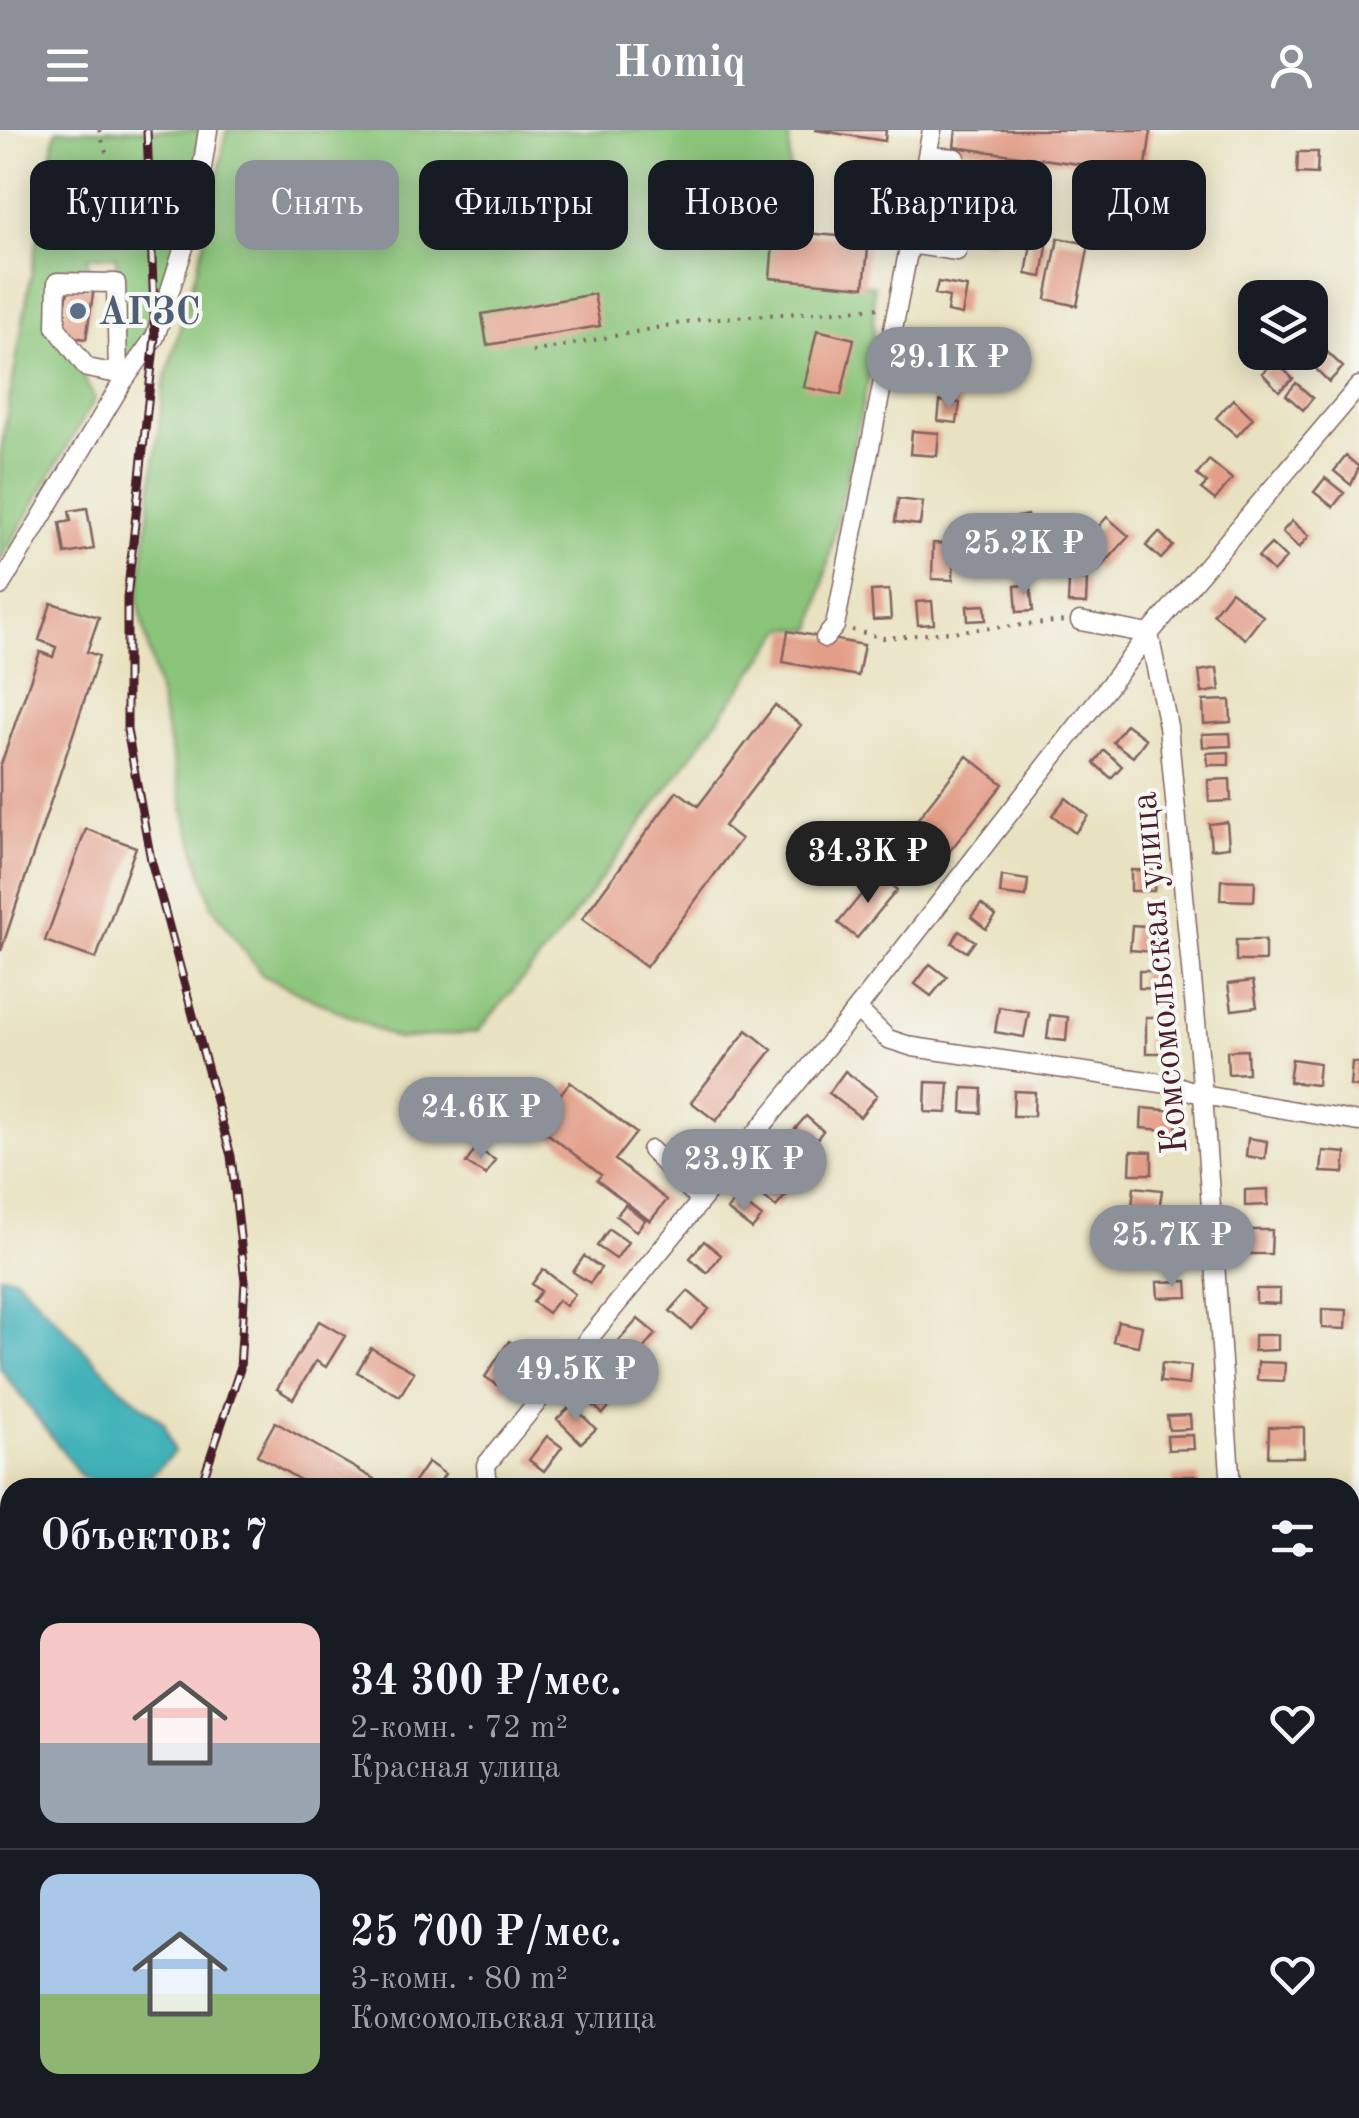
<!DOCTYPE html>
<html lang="ru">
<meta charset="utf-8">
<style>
body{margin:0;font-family:"Old Standard TT",serif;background:#20242c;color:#f1f3f6;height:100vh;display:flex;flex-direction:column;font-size:38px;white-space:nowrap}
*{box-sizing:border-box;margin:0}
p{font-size:32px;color:#9ea1a6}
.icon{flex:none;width:55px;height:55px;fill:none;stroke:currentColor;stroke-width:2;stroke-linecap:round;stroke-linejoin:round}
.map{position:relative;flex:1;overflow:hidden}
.sheet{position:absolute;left:0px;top:1348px;width:1360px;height:642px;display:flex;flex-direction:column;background:#171b24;border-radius:30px 30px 0 0;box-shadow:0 5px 25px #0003}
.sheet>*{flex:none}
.top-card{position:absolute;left:30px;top:30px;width:1300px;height:90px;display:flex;gap:20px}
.tools{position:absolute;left:1238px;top:150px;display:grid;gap:20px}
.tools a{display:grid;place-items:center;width:90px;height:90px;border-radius:20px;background:#171b24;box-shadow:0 5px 25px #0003;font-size:50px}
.price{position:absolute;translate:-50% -85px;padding:0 22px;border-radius:35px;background:#8c9099;color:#fff;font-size:32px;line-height:65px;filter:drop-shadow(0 2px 5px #0008)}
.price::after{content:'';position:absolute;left:50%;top:60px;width:30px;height:22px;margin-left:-15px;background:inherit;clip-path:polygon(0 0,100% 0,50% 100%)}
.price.on{background:#222;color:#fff}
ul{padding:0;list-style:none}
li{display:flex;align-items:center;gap:30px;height:250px;padding:0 40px}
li+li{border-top:2px solid #363941}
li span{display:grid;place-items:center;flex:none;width:280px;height:200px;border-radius:20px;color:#555}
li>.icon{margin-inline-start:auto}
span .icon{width:120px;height:120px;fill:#fffc;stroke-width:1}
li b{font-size:42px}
h2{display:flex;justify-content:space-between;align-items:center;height:120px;padding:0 40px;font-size:42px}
.tag{padding:0 35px;border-radius:20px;background:#171b24;box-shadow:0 5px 25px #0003;font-size:35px;line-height:90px}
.tag.on{background:#8c9099;color:#fff}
header{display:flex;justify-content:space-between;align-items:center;height:130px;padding:0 40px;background:#8c9099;color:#fff;font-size:45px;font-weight:800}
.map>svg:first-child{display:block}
.green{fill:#8ac479;stroke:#6a7252;stroke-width:2.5}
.water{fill:#42b2b9;stroke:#466872;stroke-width:2.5}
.building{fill:#e39e88}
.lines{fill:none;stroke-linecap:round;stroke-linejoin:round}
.minor-casing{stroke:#826360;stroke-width:21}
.path{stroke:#826360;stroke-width:4;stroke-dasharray:2.5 8;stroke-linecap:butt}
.minor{stroke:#fff;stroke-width:18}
.rail-casing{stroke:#4a1f2b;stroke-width:9}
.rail{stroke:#f6f6f2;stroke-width:5;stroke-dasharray:15;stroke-linecap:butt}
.service-dot{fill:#5c6f8a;stroke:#f6f6f2;stroke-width:4}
.labels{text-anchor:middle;stroke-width:8;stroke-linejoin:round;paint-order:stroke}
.service-label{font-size:38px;font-weight:bold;fill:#4e5e75;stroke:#f6f6f2;text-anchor:start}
.street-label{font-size:38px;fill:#4a1f2b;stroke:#f6f6f2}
</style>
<header><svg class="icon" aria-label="menu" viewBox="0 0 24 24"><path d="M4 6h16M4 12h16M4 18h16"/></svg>Homiq<svg class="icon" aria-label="person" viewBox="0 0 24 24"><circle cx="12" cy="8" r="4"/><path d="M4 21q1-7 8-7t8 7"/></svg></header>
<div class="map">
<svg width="1359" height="1988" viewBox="0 0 1359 1988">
<rect width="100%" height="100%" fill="#f6f6f2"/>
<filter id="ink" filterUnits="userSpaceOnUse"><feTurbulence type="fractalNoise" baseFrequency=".01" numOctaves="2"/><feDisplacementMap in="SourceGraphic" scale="20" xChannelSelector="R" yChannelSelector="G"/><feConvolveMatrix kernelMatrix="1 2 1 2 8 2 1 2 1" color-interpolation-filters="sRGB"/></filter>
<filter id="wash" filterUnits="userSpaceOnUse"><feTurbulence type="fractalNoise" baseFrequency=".0048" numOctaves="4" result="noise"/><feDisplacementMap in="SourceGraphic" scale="40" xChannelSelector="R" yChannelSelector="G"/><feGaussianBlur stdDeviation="2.25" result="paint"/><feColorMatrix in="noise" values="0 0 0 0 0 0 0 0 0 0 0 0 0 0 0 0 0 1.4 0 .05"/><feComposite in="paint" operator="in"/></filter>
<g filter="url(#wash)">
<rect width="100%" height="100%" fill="#e9e2c1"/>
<path class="green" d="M56,0H208L155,207L118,244L116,126H88V152H57L56,197L95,269L0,432V326Z
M227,0H789L792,147L874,156L873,228L813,500L785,498L559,806L477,902L397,909L262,845L212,776L185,685L138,471L164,255L207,102Z
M1,1372L10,1378V1527L0,1541Z"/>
<path class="water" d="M0,1145L15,1147L120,1257L164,1293L174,1322C144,1356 124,1371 81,1346L0,1238Z"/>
<g id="blocks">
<path class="building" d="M815,0H886L885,11Z
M956,0H1151L1145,43L954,17Z
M1298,22H1318L1317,44L1297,43Z
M969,53L1002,58L992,111L959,105Z
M774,100L869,109L864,157L770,148Z
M1032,108L1048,110L1042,147L1026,144Z
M1058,108L1089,114L1077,176L1046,169Z
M938,152L967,157L962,185L947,182L949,167L935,164Z
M69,154L94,158L86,209L61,205Z
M594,164L600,196L487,215L482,184Z
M817,200L854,209L841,265L804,257Z
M930,208L961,215L957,233L926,226Z
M1326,221L1343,237L1329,252L1312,235Z
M1276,231L1293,249L1279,261L1262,243Z
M923,243L946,247L943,265L920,261Z
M1296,253L1313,268L1303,280L1286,265Z
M1233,269L1253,288L1237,306L1216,288Z
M940,271L960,273L957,293L938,291Z
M912,301L939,303L937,326L910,324Z
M1346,326L1359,337L1351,355L1334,341Z
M1209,330L1232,349L1215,370L1201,359L1207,353L1197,345Z
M1325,348L1344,363L1333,377L1314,362Z
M898,369L923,372L920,395L895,392Z
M87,378L94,419L65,424L60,393L71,391L69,381Z
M1027,385L1031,402L1005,408L1000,391Z
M1107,387L1129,406L1098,441L1076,422Z
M1292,391L1309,406L1299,418L1282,402Z
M1159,402L1173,416L1161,429L1146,416Z
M933,413L954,414L953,450L932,449Z
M1271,414L1286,428L1273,442L1258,427Z
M1069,450H1087L1086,474L1068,473Z
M1030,454L1033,481L1017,482L1015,456Z
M889,460L891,489L873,490L871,461Z
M1231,461L1263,486L1245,509L1213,484Z
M932,471L934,494L918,495L916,472Z
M51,473L99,487L87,522L99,526L1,821L0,637L40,522L53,527L56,517L39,510Z
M985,475L986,490L968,491L967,476Z
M788,501L864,515L858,546L783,532Z
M1217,538L1220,560L1202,563L1199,541Z
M1230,570L1231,592L1204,594L1203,571Z
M775,575L801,595L724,696L741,709L646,837L582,789L677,661L698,676Z
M1126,594L1146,609L1133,627L1113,612Z
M1230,603L1231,616L1203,617L1202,604Z
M1104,620L1122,636L1111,648L1094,633Z
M1229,622V635H1208L1207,623Z
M967,626L1003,654L933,742L898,714Z
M1230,649L1231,671L1209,672L1208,650Z
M1066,668L1088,686L1075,703L1052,685Z
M1227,692L1229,717L1211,719L1209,694Z
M86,699L136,717L96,829L45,811Z
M1131,740L1155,741L1154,761H1131Z
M878,744L897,760L857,808L838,793Z
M1002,746L1028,750L1026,767L1000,764Z
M1221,750L1255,751L1254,771L1220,770Z
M981,774L996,786L986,799L971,787Z
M1132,795L1157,797L1154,822L1130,820Z
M959,801L975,811L967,822L952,813Z
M1236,810H1265V831H1236Z
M930,834L947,847L931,866L915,854Z
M1139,841H1159V859L1139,858Z
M1253,851L1257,877L1232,880L1228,854Z
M999,877L1029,882L1024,907L995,902Z
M1050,885L1068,887L1066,911L1047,909Z
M1146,887H1166L1167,923H1146Z
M747,900L772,920L716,991L691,972Z
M1247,920L1248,943L1228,944L1227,921Z
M1292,929L1319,933L1317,955L1289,952Z
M1352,932L1359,933V957L1350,956Z
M845,941L877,965L860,987L829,963Z
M570,952L636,1003L615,1030L667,1070L650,1091L597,1050L601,1045L525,986L536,972L547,981Z
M926,952L949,953L947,983L925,982Z
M963,958L982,959L981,983L962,982Z
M1014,961L1035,962L1034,986H1013Z
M1142,978L1177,981L1176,1001L1141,998Z
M806,986L823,1001L813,1014L795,999Z
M1248,1008L1267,1011L1265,1029L1246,1026Z
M476,1018L495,1030L486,1045L466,1033Z
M1131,1021L1152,1022V1044H1130Z
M1323,1021L1346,1023L1344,1043L1321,1042Z
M766,1037L792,1058L776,1077L750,1055Z
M1134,1057L1162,1060L1159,1080L1132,1077Z
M1268,1059V1075L1245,1076V1060Z
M737,1068L762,1087L752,1099L727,1080Z
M625,1075L645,1090L636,1101L616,1086Z
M1115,1090L1137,1091V1106L1114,1105Z
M609,1099L628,1112L616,1129L597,1116Z
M1248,1100H1272L1271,1124H1248Z
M1146,1110H1167V1125H1146Z
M704,1111L721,1125L707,1143L690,1128Z
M584,1126L601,1138L590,1153L573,1142Z
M543,1139L575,1164L566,1176L558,1170L548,1183L533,1172L541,1161L532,1154Z
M1187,1151L1188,1167L1158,1168L1157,1152Z
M1256,1159H1280V1174L1256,1173Z
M688,1161L709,1179L691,1199L670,1181Z
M1322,1179L1347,1180L1346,1199L1322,1198Z
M638,1189L656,1204L627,1237L609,1222Z
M319,1191L345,1206L326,1237L316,1231L293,1269L277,1259Z
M1118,1191L1142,1196L1138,1216L1113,1211Z
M1254,1205H1278V1220L1254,1221Z
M509,1211L529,1225L505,1260L485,1247Z
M371,1218L414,1242L400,1266L357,1242Z
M1258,1232L1285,1233L1284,1251L1257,1250Z
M1162,1233L1191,1236L1189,1255L1160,1252Z
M595,1246L618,1266L603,1284L579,1263Z
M572,1275L596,1299L581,1313L557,1289Z
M1190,1285L1191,1299L1169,1300L1167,1286Z
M275,1292L374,1349L369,1358H314L257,1325Z
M1269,1297H1304V1327H1268Z
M1193,1305L1194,1319L1168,1320L1167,1306Z
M547,1306L562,1317L544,1341L529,1330Z
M428,1332L445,1344L436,1358H410Z
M1173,1346H1199V1358H1173Z
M1350,1524H1356L1355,1554H1350Z
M251,1980H277L280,1982L276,1988H249Z
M658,1980H690L684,1988H668Z"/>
</g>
</g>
<g filter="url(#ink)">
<use href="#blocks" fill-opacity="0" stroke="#826360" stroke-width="2.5"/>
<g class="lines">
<g class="minor-casing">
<path id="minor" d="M927,26L956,28
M909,114L957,121
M118,244L87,238L56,197L57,152L116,153L118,244L122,253
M0,456L122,253L155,207L195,83L208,0
M1080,491L1149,504
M1149,504L1168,596L1203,965L1231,1358
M825,508L835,496L932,0
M857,879L888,909L913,917L1175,955L1203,965L1359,992
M651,1020L699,1069
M488,1358L486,1335L857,879L1149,504L1359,256
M1350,1588L1359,1590
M1053,1980L1060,1988
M1263,1980V1988
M203,1988L208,1980
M611,1988L617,1980"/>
</g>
<path class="path" d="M99,0L127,89L152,120
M532,222L702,189L882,178
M852,500L884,508L1066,491"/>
<use href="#minor" class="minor"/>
<g class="rail-casing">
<path id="rail" d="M147,0L155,207L127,468V600L151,730L231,1026L245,1151L240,1239L200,1358
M26,1980V1988"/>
</g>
<use href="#rail" class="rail"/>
</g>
</g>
<circle class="service-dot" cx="78" cy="181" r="10"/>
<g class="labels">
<g class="service-label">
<text x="98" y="194">АГЗС</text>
</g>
<g class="street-label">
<text transform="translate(1158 843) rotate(-95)" y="13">Комсомольская улица</text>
</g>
</g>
</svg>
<div class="tools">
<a><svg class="icon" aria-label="layers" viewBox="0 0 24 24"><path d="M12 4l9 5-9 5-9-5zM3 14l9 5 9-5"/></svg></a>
</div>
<b class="price" style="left:949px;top:282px">29.1K ₽</b>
<b class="price" style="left:1024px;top:468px">25.2K ₽</b>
<b class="price on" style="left:868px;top:776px">34.3K ₽</b>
<b class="price" style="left:481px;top:1032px">24.6K ₽</b>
<b class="price" style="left:744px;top:1084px">23.9K ₽</b>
<b class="price" style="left:1172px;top:1160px">25.7K ₽</b>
<b class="price" style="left:576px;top:1294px">49.5K ₽</b>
<div class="top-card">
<a class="tag">Купить</a>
<a class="tag on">Снять</a>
<a class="tag">Фильтры</a>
<a class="tag">Новое</a>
<a class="tag">Квартира</a>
<a class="tag">Дом</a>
</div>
<section class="sheet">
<h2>Объектов: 7<svg class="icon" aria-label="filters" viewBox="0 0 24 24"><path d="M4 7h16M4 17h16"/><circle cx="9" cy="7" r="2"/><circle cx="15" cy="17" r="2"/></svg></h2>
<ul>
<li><span style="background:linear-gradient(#f6c9c9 60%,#9aa5b1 0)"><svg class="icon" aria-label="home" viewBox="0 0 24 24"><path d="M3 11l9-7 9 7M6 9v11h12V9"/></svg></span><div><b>34 300 ₽/мес.</b><p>2-комн. · 72 m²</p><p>Красная улица</p></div><svg class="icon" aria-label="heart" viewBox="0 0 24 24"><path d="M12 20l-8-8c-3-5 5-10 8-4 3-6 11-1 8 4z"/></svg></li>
<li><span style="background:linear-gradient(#a9c7e8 60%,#8fb573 0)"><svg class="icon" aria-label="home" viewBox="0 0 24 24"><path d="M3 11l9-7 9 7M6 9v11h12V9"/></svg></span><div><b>25 700 ₽/мес.</b><p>3-комн. · 80 m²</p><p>Комсомольская улица</p></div><svg class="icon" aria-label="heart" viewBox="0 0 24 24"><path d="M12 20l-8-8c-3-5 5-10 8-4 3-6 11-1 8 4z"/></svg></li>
</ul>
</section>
</div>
